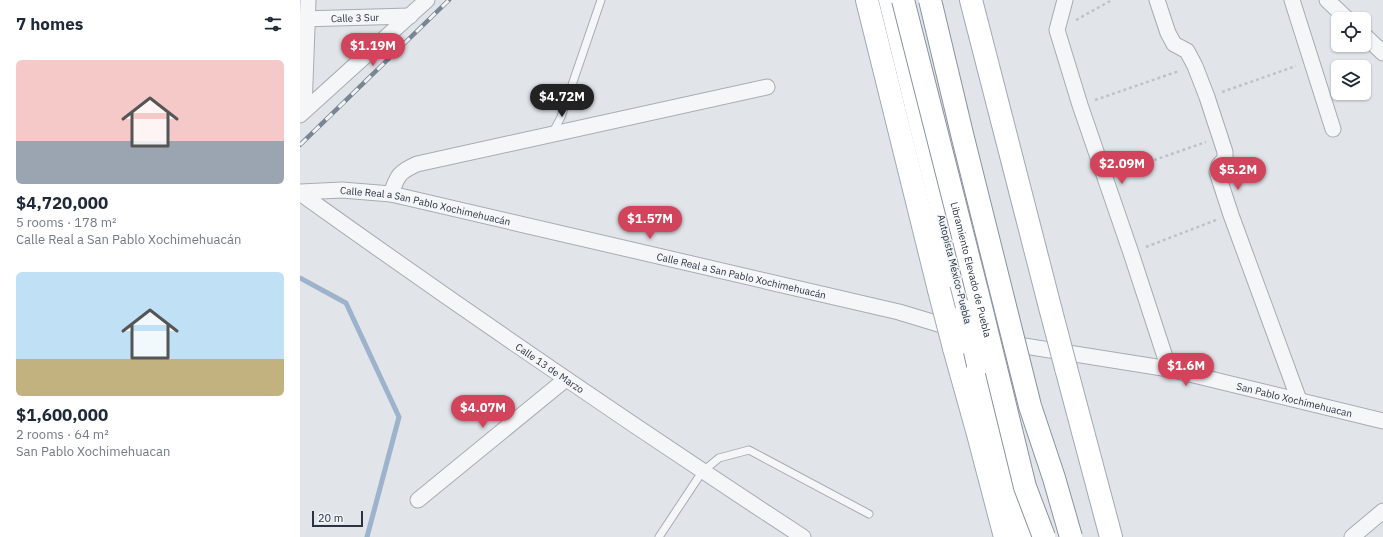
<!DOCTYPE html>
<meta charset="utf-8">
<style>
body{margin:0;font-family:"IBM Plex Sans",sans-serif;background:#f2f2f3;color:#1f2937;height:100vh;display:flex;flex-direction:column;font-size:15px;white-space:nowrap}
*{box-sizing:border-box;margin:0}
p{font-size:13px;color:#747a83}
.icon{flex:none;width:22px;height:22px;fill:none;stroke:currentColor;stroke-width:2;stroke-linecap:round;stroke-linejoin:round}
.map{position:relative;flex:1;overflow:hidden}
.side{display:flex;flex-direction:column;background:#fff;width:300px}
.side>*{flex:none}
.controls{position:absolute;left:1031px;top:12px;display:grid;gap:8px}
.controls a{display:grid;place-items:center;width:40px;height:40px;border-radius:6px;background:#fff;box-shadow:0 1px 3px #0004;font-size:20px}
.scale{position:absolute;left:12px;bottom:10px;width:51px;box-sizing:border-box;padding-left:4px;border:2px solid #293342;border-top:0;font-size:11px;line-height:14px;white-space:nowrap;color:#293342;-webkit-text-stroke:3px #f1f4f7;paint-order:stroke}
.price{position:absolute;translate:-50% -34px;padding:0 9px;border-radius:14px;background:#d1445c;color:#fff;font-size:13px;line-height:26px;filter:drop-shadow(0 1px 2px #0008)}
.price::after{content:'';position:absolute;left:50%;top:24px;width:12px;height:9px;margin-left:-6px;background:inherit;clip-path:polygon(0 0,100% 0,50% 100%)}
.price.selected{background:#222;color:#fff}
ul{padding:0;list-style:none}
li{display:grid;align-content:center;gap:8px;height:212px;padding:0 16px}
li span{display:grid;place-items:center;height:124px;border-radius:6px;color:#555}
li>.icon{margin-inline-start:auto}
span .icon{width:72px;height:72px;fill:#fffc;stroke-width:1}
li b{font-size:17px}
h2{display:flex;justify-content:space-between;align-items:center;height:48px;padding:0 16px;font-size:17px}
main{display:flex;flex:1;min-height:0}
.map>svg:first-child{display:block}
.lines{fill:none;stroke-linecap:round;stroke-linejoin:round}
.stream{stroke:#9cb3cb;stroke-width:5}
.lane-casing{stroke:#a6acb4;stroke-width:9}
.street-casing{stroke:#a6acb4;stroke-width:17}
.primary-casing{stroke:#a0a9b6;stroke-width:24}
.highway-casing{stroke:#8893a1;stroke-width:24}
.path{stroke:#bfc3c9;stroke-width:2.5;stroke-dasharray:3 3;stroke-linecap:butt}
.lane{stroke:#f4f6f8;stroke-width:7}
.street{stroke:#f4f6f8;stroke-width:15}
.primary{stroke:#fff;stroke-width:22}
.highway{stroke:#fff;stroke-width:22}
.rail-casing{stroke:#7a8594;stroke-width:4.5}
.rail{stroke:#f1f4f7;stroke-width:3;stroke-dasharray:9;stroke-linecap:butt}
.primary-bridge-casing{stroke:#a0a9b6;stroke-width:24;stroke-linecap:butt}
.highway-bridge-casing{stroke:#8893a1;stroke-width:24;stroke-linecap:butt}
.primary-bridge{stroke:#fff;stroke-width:22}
.highway-bridge{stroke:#fff;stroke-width:22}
.labels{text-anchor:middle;stroke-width:3;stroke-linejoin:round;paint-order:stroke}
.street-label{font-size:10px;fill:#293342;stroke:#f1f4f7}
</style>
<main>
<section class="side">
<h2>7 homes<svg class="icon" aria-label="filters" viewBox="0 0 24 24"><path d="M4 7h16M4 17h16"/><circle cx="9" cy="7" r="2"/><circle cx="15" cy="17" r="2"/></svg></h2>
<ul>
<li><span style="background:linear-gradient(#f6c9c9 65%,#9aa5b1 0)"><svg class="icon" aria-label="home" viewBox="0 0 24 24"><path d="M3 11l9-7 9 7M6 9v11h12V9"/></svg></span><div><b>$4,720,000</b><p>5 rooms · 178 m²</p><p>Calle Real a San Pablo Xochimehuacán</p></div></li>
<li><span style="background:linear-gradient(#bfe0f5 70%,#c2b280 0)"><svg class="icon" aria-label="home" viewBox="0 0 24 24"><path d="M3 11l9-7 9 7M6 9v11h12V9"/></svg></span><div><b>$1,600,000</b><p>2 rooms · 64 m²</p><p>San Pablo Xochimehuacan</p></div></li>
</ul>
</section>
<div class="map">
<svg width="1083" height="537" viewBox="0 0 1083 537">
<rect width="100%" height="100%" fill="#e1e5ea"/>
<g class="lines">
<path class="stream" d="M0,278L46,303L99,417L67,537"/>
<g class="lane-casing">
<path id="lane" d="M253,132L261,117L301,0
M359,537L402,472L419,458L449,450L569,514"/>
</g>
<g class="street-casing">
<g id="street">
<path d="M765,0L757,30L780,105L831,253L869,369"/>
<path d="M857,0L868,33L874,44L887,51L895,66L907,97L925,152V159L919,165L917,172L931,215L999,400"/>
<path d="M992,0L1033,129"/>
<path d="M1027,0L1047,19"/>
<path id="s1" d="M0,19L110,16"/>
<path d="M1064,35L1083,53"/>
<path d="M4,110L8,0"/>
<path d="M0,115L127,0"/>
<path id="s2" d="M0,192L42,190L91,194L599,312L655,329"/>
<path id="s3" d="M0,193C165,311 333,426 503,537"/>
<path d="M91,194C97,176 99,172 117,164L467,87"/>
<path id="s4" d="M681,337L693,341L869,369L1083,421"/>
<path d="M118,500L266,379"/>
<path d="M1052,537L1083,511"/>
</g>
</g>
<g class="primary-casing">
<path id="primary" d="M567,0L639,290
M671,0L751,311
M654,348L678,434L705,537
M766,368L811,537"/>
</g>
<g class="highway-casing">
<path id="highway" d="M590,0L666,311
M678,365L724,537"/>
</g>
<path class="path" d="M776,20L812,0
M922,92L996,66
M795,100L879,71
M820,172L906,142
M846,247L916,220"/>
<use href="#lane" class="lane"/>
<use href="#street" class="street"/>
<use href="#primary" class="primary"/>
<use href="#highway" class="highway"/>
<g class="rail-casing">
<path id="rail" d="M0,145L149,0"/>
</g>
<use href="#rail" class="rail"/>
<g class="primary-bridge-casing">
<path id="primary-bridge" d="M639,290L654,348
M751,311L766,368"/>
</g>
<g class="highway-bridge-casing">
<g id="highway-bridge">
<path id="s5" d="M603,0L680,303L725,487L744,537"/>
<path d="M630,0L663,138L730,406L754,478L771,537"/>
<path d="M666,311L678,365"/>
</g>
</g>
<use href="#primary-bridge" class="primary-bridge"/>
<use href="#highway-bridge" class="highway-bridge"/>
</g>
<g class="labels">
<g class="street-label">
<text dy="4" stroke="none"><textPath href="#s1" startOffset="55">Calle 3 Sur</textPath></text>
<text dy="4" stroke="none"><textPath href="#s2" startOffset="127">Calle Real a San Pablo Xochimehuacán</textPath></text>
<text transform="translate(655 269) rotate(76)" y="4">Autopista México-Puebla</text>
<text dy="4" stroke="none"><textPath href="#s5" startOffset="278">Libramiento Elevado de Puebla</textPath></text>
<text dy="4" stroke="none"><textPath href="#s2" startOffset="451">Calle Real a San Pablo Xochimehuacán</textPath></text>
<text dy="4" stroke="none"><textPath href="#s3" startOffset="305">Calle 13 de Marzo</textPath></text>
<text dy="4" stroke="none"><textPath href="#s4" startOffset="320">San Pablo Xochimehuacan</textPath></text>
</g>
</g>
</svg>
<div class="controls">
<a><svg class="icon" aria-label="locate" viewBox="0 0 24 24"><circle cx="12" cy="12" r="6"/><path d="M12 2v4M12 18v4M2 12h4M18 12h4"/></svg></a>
<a><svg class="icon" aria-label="layers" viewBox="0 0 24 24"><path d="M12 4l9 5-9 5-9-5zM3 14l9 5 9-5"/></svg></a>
</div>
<div class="scale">20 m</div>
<b class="price" style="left:73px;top:67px">$1.19M</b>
<b class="price selected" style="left:262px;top:118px">$4.72M</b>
<b class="price" style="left:822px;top:185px">$2.09M</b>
<b class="price" style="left:938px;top:191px">$5.2M</b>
<b class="price" style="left:350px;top:240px">$1.57M</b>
<b class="price" style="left:886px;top:387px">$1.6M</b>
<b class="price" style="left:183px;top:429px">$4.07M</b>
</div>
</main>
